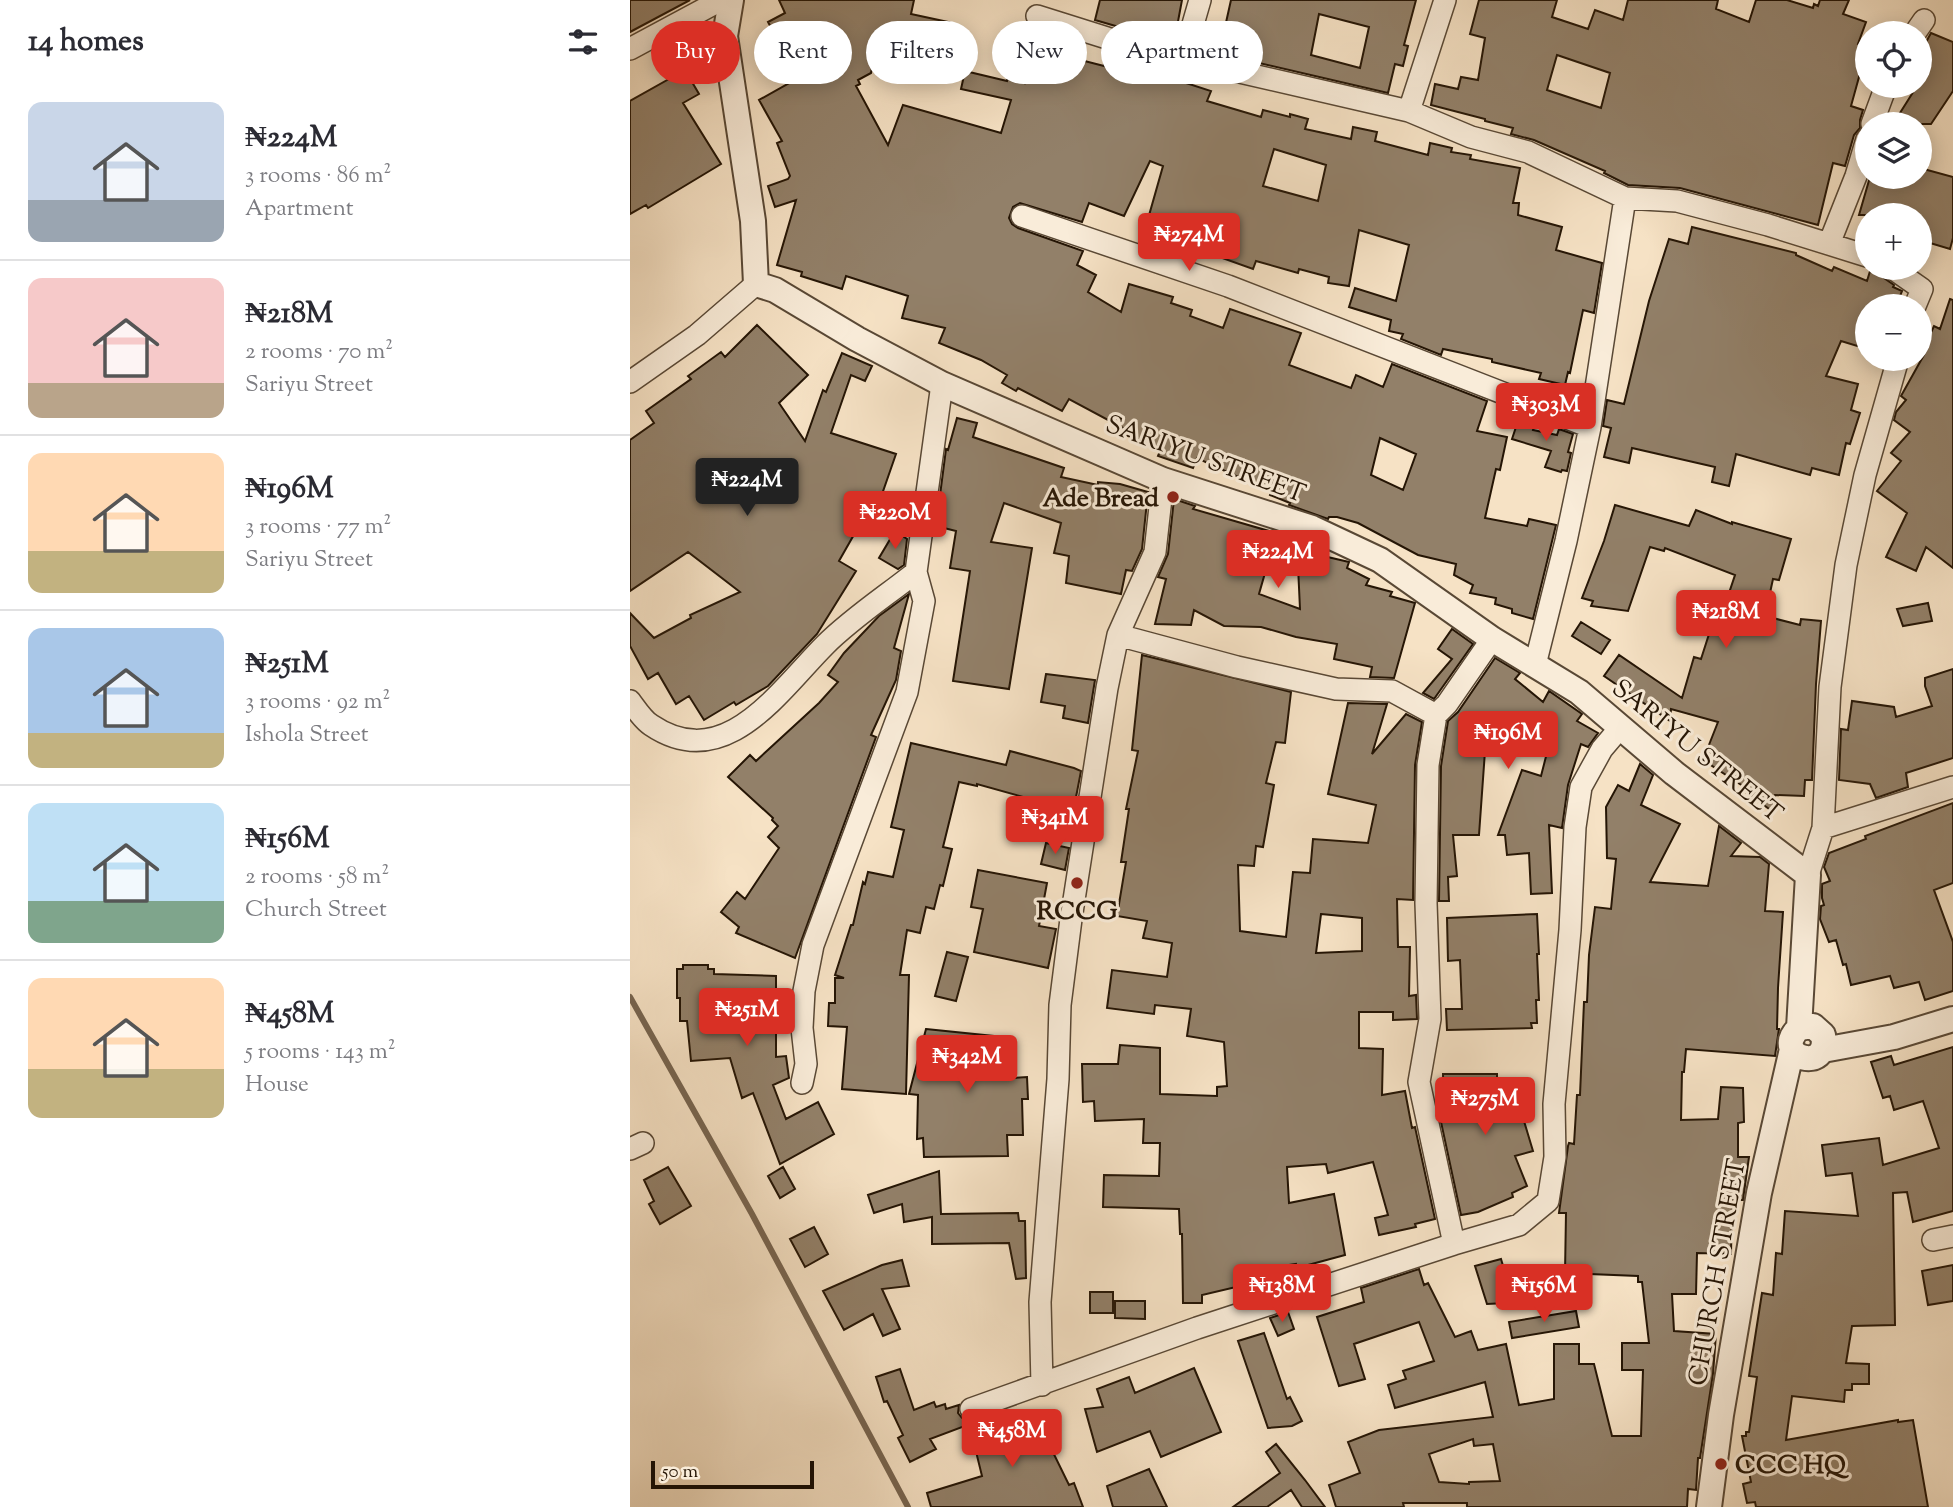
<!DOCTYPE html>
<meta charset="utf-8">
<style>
body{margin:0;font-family:"Sorts Mill Goudy",serif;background:#f7f7f7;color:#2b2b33;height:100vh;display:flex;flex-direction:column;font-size:26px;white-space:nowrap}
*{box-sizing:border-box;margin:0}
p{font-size:23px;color:#7c7c81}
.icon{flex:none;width:38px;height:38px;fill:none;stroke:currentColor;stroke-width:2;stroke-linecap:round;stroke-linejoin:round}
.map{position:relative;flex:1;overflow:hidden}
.side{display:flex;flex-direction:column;background:#fff;width:630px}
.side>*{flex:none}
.guide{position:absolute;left:21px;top:21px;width:665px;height:63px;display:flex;gap:14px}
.tools{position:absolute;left:1225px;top:21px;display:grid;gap:14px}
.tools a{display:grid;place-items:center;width:77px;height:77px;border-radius:50%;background:#fff;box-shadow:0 4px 18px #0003;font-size:35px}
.scale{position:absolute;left:21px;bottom:18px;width:163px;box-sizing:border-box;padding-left:7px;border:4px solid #251505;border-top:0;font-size:19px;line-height:24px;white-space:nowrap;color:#251505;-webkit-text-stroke:5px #f9ecd9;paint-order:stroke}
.price{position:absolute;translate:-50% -60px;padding:0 16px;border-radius:7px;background:#d93025;color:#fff;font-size:23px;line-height:46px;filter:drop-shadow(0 2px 4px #0008)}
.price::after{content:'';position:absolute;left:50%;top:42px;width:21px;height:16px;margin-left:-10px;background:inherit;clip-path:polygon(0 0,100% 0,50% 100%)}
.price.current{background:#222;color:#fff}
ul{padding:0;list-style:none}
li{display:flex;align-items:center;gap:21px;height:175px;padding:0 28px}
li+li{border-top:2px solid #e1e1e2}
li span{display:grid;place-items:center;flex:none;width:196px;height:140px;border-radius:14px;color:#555}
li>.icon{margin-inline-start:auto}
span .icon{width:84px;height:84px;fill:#fffc;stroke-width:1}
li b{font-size:30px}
h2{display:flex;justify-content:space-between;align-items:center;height:84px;padding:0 28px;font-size:30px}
.chip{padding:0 24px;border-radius:32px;background:#fff;box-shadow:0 4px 18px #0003;font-size:24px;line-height:63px}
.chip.current{background:#d93025;color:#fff}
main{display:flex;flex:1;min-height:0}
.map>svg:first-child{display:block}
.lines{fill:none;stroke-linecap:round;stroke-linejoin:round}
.stream{stroke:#786651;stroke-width:6}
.building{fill:#928069;stroke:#251505;stroke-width:2;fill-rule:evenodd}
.minor-casing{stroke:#594835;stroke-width:24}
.tertiary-casing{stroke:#594835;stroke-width:28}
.minor{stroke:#f9ecd9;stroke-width:21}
.tertiary{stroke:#f9ecd9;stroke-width:24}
.poi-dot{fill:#8f2418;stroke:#f9ecd9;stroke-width:2.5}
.labels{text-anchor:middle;stroke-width:6;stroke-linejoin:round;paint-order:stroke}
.street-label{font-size:26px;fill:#251505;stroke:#f9ecd9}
.poi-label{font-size:26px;font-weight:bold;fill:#251505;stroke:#f9ecd9;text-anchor:end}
</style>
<main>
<section class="side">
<h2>14 homes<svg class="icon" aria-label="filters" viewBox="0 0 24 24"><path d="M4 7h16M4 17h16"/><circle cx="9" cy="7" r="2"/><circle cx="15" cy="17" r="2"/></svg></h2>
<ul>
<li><span style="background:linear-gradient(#c9d6e8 70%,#9aa5b1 0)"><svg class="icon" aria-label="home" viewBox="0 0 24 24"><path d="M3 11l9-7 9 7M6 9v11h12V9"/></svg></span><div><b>₦224M</b><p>3 rooms · 86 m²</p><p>Apartment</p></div></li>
<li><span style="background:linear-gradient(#f6c9c9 75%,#b9a48a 0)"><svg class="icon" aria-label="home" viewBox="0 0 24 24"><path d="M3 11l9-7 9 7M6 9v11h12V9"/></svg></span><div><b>₦218M</b><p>2 rooms · 70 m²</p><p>Sariyu Street</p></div></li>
<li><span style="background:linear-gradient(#ffd9b3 70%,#c2b280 0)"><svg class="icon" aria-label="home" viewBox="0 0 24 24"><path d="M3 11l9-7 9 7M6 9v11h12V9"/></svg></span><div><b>₦196M</b><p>3 rooms · 77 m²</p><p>Sariyu Street</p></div></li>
<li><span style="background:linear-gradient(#a9c7e8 75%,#c2b280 0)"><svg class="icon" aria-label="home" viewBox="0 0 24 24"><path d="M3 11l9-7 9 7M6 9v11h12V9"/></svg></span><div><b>₦251M</b><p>3 rooms · 92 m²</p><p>Ishola Street</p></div></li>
<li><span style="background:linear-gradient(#bfe0f5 70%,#7fa58c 0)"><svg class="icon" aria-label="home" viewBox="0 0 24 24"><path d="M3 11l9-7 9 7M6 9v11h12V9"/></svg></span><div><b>₦156M</b><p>2 rooms · 58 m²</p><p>Church Street</p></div></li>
<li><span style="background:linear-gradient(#ffd9b3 65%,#c2b280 0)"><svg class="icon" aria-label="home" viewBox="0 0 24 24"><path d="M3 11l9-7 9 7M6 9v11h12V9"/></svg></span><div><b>₦458M</b><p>5 rooms · 143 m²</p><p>House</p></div></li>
</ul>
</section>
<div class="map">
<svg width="1323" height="1507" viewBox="0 0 1323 1507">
<rect width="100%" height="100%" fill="#f6e2c5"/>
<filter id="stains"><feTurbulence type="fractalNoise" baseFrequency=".00286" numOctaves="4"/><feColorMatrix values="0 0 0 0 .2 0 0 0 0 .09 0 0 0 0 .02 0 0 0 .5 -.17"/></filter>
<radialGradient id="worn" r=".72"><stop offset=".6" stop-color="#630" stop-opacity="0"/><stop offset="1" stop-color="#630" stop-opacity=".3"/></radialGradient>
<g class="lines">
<path class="stream" d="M0,997L122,1214L278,1507"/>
</g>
<path class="building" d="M0,0H60L0,32Z
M149,0H284L281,14L318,22L299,33L304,44L280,56L278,53L248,69L242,68L241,73L228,80L230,84L226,86L258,145L273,105L371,133L381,100L331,89L335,71L377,81L385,46L395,84L400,47L474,66L475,61L527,77L528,75L553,82L581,91L577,101L631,117L633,110L660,117V114L678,119L675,129L721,139L723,127L747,132L745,141L798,155L800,143L822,148L821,152L841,155L840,159L890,168L883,203H889L888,215L932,227L926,250L972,263L964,313L953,310L940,373L938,372L935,385L909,379L911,373L862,362V359L813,349L811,355L771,339L773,334L759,331L761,320L719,307L725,288L766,301L779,245L729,230L719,286L698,283L699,277L669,269L668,273L626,261L623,269L570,250L571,247L516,226L533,166L520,161L494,216L459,203L452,222L390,203L383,207L379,218L382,224L388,228L453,251L447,265L466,275L458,292L491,312L499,284L543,297L541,303L562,310L560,316L593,328L600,309L671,333L659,365L721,388L726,375L753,387L762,364L857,401L847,431L877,437L870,470L866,469L855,518L897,526L899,519L926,525L903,619L882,613V609L865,604L866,598L840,593L843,585L824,575L826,564L788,555L728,523L707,517H699L698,519L659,505L660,503L640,495L641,492L567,458L563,468L528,456L531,449L493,434L495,429L439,399L432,411L388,388L386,391L372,383L377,375L351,360L309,343L315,328L272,318L278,296L216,276L212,289L171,276L172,272L147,265L166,200L145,207L138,186L158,179L160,176L147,143L152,141L129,100L168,78L138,22L155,13ZM644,149L696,165L688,201L633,186ZM750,438L786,454L773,490L741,475Z
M470,0H552L544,43L465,20Z
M601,0H786L774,45L778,46L773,66L765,64L758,93L599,56L603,38L593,36ZM689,14L739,27L730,68L681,55Z
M849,0H927L922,17L958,29L965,10L993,20L998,0H1088L1086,9L1119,22L1126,0H1157L1183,8L1184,4L1188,6L1190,0H1219L1213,14L1236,22L1228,44L1237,48L1221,106L1233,110L1230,120V128L1224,135L1215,166L1203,163L1188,225L1050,188L998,185L974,173L975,171L904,140L881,134L883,128L855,121V119L801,105L805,84L828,89L831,77L848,80L855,38L840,34ZM927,55L980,73L971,108L917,90Z
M1301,33L1323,42V91L1301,124H1263L1287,86H1290V53Z
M55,70L69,94L53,103L91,164L18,208L16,205L0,214V101Z
M1290,168L1323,177V238L1320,249L1290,240V215H1229L1240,177H1290Z
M1062,227L1166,253V255L1202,271L1204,267L1237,281L1241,268H1248L1254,278L1264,285L1263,287L1272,291L1266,306H1237V349L1211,341L1196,376L1228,384L1221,410L1230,413L1220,444L1216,443L1209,475L1182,468L1180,475L1106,454L1099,486L1082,482L1085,467L1002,448L999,463L974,457L981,428L973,426L977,400L994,404L1019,301L1039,239L1058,244Z
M1320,299L1323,300V568L1296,547L1286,571L1256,557L1277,513L1247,491L1271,461L1261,453L1280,432L1264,420L1266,412L1276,400L1271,396L1295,353L1292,352L1304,326L1310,329Z
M127,325L178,375L149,403L175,441L193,390L196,392L212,353L242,366L235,381L221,375L201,433L266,454L251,497L246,496L209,561L226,571L187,634L138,686L106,705L104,702L74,720L59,696L46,704L28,673L18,679L0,646V613L24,638L61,618L60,615L110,592L58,552L0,591V440L24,423L16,411L61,379L58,376L91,352L95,357Z
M890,415L906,420L903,430L927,435L929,429L943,434L938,452L941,453L937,471L932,470L931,472L915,467L921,451L882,439Z
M327,418L347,423L343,437L434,468L431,477L468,485V482L490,484L518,492L512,549L502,571L496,570L491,594L436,583L439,556L424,553L431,523L374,503L361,542L402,548L379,689L323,681L340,571L320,568L326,531L306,526L316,449L318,450Z
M544,499L565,506L563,509L677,542L691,549L689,555L719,562L717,568L739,579L736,585L762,592L760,596L785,603L764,678L740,677L742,667L704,659L707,644L666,637L631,627L594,626L564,610L561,625L525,624L536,579L528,577L538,554ZM639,559L668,566L670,609L629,594Z
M985,505L1059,526L1066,510L1102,524V522L1161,539L1149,580L1143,579L1135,616L1170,625L1171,619L1191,621L1186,684L1182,780H1175L1174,796L1145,795L1142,811L1117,793L1119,790L1073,760L1088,722L1041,709L1040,721L974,676L989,655L1052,698L1064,657L1071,659L1089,603L1095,605L1105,575L1035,548L1034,551L1020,547L998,611L961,606L963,601L952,598L974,541Z
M265,531L277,539L274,565L268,569L249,558Z
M279,594L264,648L271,651L266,680L241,735L246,737L165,958L106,933L109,927L91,912L107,892L115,899L149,848L138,837L148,826L142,820L143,818L98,777L120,755L126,761L189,703L208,682L198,675L214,653L249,616Z
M1298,603L1302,621L1273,626L1267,609Z
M951,622L980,640L971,654L942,636Z
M822,629L843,644L804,699L793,693L822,659L808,649Z
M512,655L661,692L655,743L646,742L636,783L644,785L633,847L626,846L624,866L608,865L610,931L656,937L663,872L680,873L683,839L738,843L746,805L698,794L718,703L757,704L742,754L776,714L792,722L785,765L783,900L767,899L768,947H780L779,996L786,995L787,1019L763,1020V1012H729V1048L753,1049L752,1095L775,1091L782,1128L785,1127L805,1219L785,1224L786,1227L749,1235L745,1218L758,1215L743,1162L698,1173L696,1164L657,1167L659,1203L704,1194L715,1255L667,1268L666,1264L620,1271L623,1283L572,1295V1303H553L552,1234H550L549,1209L473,1207L474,1175L529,1176L530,1143H513L514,1119L465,1121L464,1101L453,1102L452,1064H488L490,1045L530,1048V1094L587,1096V1087L597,1086L594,1042L557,1036L561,1009L525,1005L524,1014L477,1008L482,970L537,977L542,943L513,938L517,921L487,916L496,862H491L499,809H496L508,751L502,750ZM691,914L732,918V951L686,953Z
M865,658L890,673L885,679L913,702L919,691L952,714L947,721L968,733L958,747L951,744L938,785L932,828L919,825L922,893L901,894L899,853L877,855L875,835H868L892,770L911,776L921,737L895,722L875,744L873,742L869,747L856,737L849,835H823L827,876L818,877L819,901H809L811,766L818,721L828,712Z
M1323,669V758L1276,773L1278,787L1246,798L1240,784L1209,780L1211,729L1218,730L1222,701L1264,707L1266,717L1302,706L1295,686V678Z
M416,674L465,680L458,723L433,718L435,706L411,702Z
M281,743L376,765L380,751L444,768L451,771L447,792L443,811L347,784V786L329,782L313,847L322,849L313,886L310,885L304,909L296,907L290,933L277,930L270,975H279L276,1094L212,1089L217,1027L198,1026L199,1003H205V978H214L205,975L221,925H223L233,882L235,884L238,872L263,877L274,830L261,827Z
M1010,764L1023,775L1011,805L1050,824L1020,882L1078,886L1089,826L1111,843L1101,856L1130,857L1139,864L1135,911L1153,912L1148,988L1147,1029H1149L1145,1056L1056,1049L1054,1072H1052L1051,1120L1088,1119L1091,1087L1113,1088L1114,1122L1108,1123V1157H1119L1113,1200H1102L1101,1254L1067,1253L1066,1294H1042L1044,1331L1086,1334L1083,1374L1070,1458H1068L1066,1490L1058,1489L1057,1507H837V1503H773L774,1507H706L699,1485L730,1473L718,1442L749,1430L863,1417L855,1382L765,1408L758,1385L776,1379L773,1371L804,1361L789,1322L724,1344L735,1379L709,1386L687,1317L734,1302L731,1288L789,1269L794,1285L798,1283L825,1337L841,1331L848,1350L876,1344L889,1405L924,1399V1344H949V1364H964L982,1436H1011L1013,1370H992V1343H1019L1012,1282H1008V1276L935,1273L936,1213H929L938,1146L939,1143L944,1144L947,1095H950L954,1002H957L959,955L965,907L981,909L986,859L977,858L976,807L988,785L999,791ZM843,1439L844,1446L863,1444L870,1481L839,1482V1484L809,1482L799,1454Z
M1323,803V883L1304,890L1323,942V991L1295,1000L1289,982L1264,988L1260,976L1221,985L1216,964L1213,965L1206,940L1199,942L1190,919L1191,906L1194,905L1192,898V884L1200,881L1194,867L1199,853L1236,839L1235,836Z
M416,843L439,848L435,870L411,864Z
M348,870L417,883L409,926L426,929L418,968L344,952L353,909L341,907Z
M907,914L909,954H907L909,1000H906L907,1023H901L902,1028L817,1030L816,1009H832L830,960L818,961L817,918Z
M317,952L338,957L326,1001L305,996Z
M53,965H78V969H84V974L146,976V1057L156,1056L159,1078L143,1085L156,1119L188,1102L204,1134L150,1164L123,1093L112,1098L100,1058L61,1061L57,1021H50V998H47V969H53Z
M296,1029L383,1038L384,1078L397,1077L398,1099H392L393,1135H377L378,1156L294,1157L293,1138L287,1139L288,1095L279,1094Z
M1323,1047V1211L1283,1222L1277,1192L1263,1193L1265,1325L1222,1326L1216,1363L1239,1364V1384H1222V1390H1215L1214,1402L1162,1396L1156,1440L1268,1420V1422L1283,1420L1298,1507H1126L1125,1502L1117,1503L1113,1484L1121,1482L1112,1436H1116V1432H1119L1127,1377L1119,1376L1132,1293L1143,1295L1146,1253L1152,1254L1155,1211L1228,1216L1222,1173L1196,1176L1192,1145L1249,1138L1253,1165L1309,1148L1293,1101L1264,1110L1260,1096L1253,1098L1241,1062L1261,1056L1264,1065Z
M813,1074H867V1082H901V1120L894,1121L903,1151L885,1156L897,1186L882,1193L883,1197L848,1212L831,1215L811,1122L814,1121Z
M38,1167L61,1206L30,1224L19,1204L24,1201L14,1180Z
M153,1167L165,1189L150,1198L138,1176Z
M309,1171L311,1214L388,1213L389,1221H395L396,1278L386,1279L379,1243L302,1244V1217L274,1222L272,1204L244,1213L238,1195Z
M184,1227L198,1254L175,1267L160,1239Z
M871,1259L876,1276V1303L857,1304L845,1266Z
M272,1260L279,1286L252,1289L270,1329L253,1336L243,1314L214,1330L193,1291L252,1265Z
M1323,1265V1301L1298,1305L1292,1271Z
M460,1292H483V1313H460Z
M485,1301H515V1319L485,1318Z
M946,1311L949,1327L882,1338L879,1322Z
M658,1312L664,1329L648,1336L640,1318Z
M634,1333L657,1399L660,1397L672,1421L662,1426L638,1428L608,1341Z
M564,1368L591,1432L531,1457L520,1431L467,1452L455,1409L473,1407L467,1389L499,1377L505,1393Z
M270,1369L284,1410L304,1402L306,1407L315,1404L316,1409L329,1405L328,1413L332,1418L343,1423L300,1439L306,1449L280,1462L268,1438L273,1435L257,1401L254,1402L246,1377Z
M418,1411L422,1436L416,1438L439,1485L444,1483L453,1507H301L297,1493L352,1476L340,1427L374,1416V1418Z
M646,1444L675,1480L695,1507H672L661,1490L637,1507H603L650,1473L636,1452Z
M519,1469L537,1507H483L477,1486Z"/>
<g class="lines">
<g class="minor-casing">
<path id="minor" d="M407,16L477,38L553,59L779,111L841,137L898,152L995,198L1047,201L1138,225L1237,256
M1285,33L1294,20
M0,49L91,0
M553,59L570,0
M779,111L815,0
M1242,124L1256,86
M392,216L598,286L960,427
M1199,244L1226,176L1237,139
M1262,268L1292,289L1285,306
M0,382L67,335L126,284
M488,635L607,667L706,689L762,691L806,715
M905,665L936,541L960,427L995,198
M0,701C6,709 13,720 21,725C95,775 149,691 195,645C222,618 256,596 286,572
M1193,828L1323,787
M1178,875L1193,828L1200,687L1216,565L1235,475L1268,359
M172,1083L176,1064L172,1028L174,991L183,945L277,692L294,601L286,572L312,384
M0,1149L13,1143
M1303,1240L1323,1236
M824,1244L789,1082L800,1019L796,903L798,765L806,715L817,704L862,639
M412,1385L410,1302L428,1079L430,1005L441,919L477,688L488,635L525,552L533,480
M341,1409L567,1328L824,1244L889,1225L918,1201L925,1157L924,1104L940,930L945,827L951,787L972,749L989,729"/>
</g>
<g class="tertiary-casing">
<path id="tertiary" d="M101,0L95,36L123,221L126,284L145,290L227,339L312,384L533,480L682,528L750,560L862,639L949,692L1044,773L1178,875L1169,1028C1139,1057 1201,1075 1193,1035L1183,1026L1169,1028
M1193,1050L1264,1037L1323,1019
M1079,1507L1091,1415L1129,1193L1162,1049"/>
</g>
<use href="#minor" class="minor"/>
<use href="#tertiary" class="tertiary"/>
</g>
<g class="poi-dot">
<circle cx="543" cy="497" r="7"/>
<circle cx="447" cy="883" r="7"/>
<circle cx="1091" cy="1464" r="7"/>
</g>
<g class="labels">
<g class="street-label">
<text transform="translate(576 458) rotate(20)" y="9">SARIYU STREET</text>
<text transform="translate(1068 750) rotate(39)" y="9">SARIYU STREET</text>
<text transform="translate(1086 1272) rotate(-80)" y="9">CHURCH STREET</text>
</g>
<g class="poi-label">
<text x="529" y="506">Ade Bread</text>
<text x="447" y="919" text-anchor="middle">RCCG</text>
<text x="1105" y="1473" text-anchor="start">CCC HQ</text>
</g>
</g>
<rect width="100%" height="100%" filter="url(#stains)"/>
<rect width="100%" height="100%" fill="url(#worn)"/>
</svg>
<div class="tools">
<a><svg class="icon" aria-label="locate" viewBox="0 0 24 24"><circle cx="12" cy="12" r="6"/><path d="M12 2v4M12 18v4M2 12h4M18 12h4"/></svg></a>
<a><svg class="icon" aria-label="layers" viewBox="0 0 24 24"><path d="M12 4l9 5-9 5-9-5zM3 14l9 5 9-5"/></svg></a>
<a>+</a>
<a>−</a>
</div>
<div class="scale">50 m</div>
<b class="price" style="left:559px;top:273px">₦274M</b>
<b class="price" style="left:916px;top:443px">₦303M</b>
<b class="price current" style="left:117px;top:518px">₦224M</b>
<b class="price" style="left:265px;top:551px">₦220M</b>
<b class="price" style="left:648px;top:590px">₦224M</b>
<b class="price" style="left:1096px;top:650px">₦218M</b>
<b class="price" style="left:878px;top:771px">₦196M</b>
<b class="price" style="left:425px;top:856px">₦341M</b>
<b class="price" style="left:117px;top:1048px">₦251M</b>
<b class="price" style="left:337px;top:1095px">₦342M</b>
<b class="price" style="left:855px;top:1137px">₦275M</b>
<b class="price" style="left:652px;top:1324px">₦138M</b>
<b class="price" style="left:914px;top:1324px">₦156M</b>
<b class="price" style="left:382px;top:1469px">₦458M</b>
<div class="guide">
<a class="chip current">Buy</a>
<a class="chip">Rent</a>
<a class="chip">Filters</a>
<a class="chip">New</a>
<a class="chip">Apartment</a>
</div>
</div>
</main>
